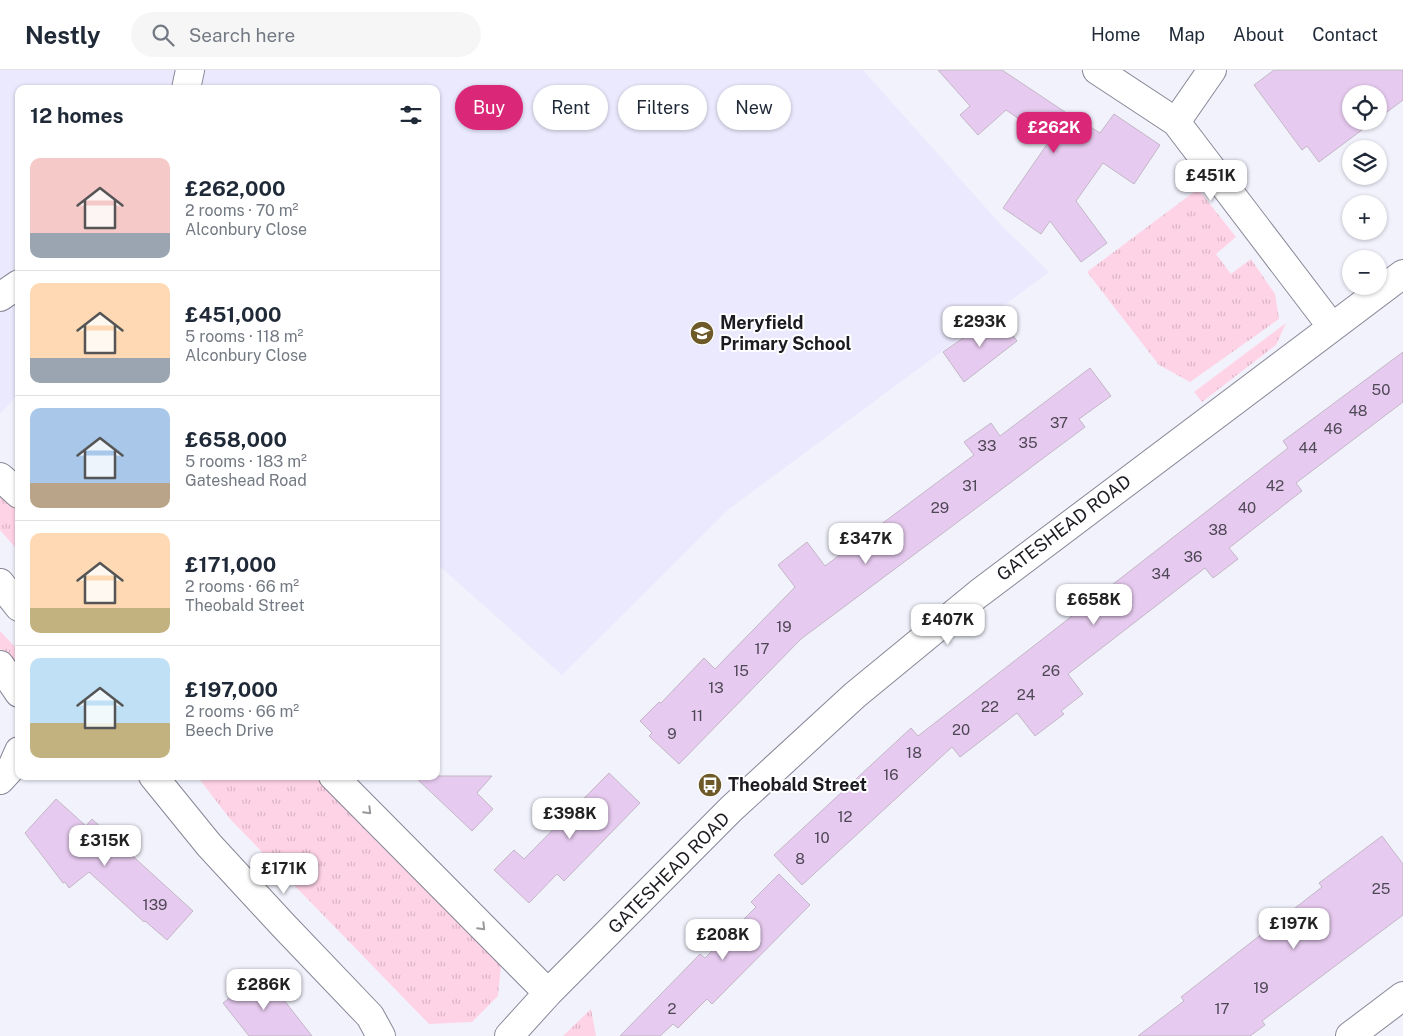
<!DOCTYPE html>
<meta charset="utf-8">
<style>
body{margin:0;font-family:"Public Sans",sans-serif;background:#f6f6f7;color:#1f2937;height:100vh;display:flex;flex-direction:column;font-size:19px;white-space:nowrap}
*{box-sizing:border-box;margin:0}
p{font-size:16px;color:#747a83}
.icon{flex:none;width:28px;height:28px;fill:none;stroke:currentColor;stroke-width:2;stroke-linecap:round;stroke-linejoin:round}
.map{position:relative;flex:1;overflow:hidden}
.side{position:absolute;left:15px;top:15px;width:425px;height:695px;display:flex;flex-direction:column;background:#fff;border-radius:10px;box-shadow:0 1px 4px #0004}
.side>*{flex:none}
.banner{position:absolute;left:455px;top:15px;width:475px;height:45px;display:flex;gap:10px}
.fabs{position:absolute;left:1342px;top:15px;display:grid;gap:10px}
.fabs a{display:grid;place-items:center;width:45px;height:45px;border-radius:50%;background:#fff;box-shadow:0 1px 4px #0004;font-size:25px}
.price{position:absolute;translate:-50% -42px;padding:0 11px;border-radius:10px;background:#fff;color:#222;font-size:16px;line-height:32px;filter:drop-shadow(0 1px 2px #0008)}
.price::after{content:'';position:absolute;left:50%;top:30px;width:15px;height:11px;margin-left:-8px;background:inherit;clip-path:polygon(0 0,100% 0,50% 100%)}
.price.selected{background:#db2777;color:#fff}
ul{padding:0;list-style:none}
li{display:flex;align-items:center;gap:15px;height:125px;padding:0 15px}
li+li{border-top:1px solid #e0e1e3}
li span{display:grid;place-items:center;flex:none;width:140px;height:100px;border-radius:10px;color:#555}
li>.icon{margin-inline-start:auto}
span .icon{width:60px;height:60px;fill:#fffc;stroke-width:1}
li b{font-size:21px}
h2{display:flex;justify-content:space-between;align-items:center;height:60px;padding:0 15px;font-size:21px}
.pill{padding:0 18px;border-radius:22px;background:#fff;box-shadow:0 1px 4px #0004;font-size:18px;line-height:45px}
.pill.selected{background:#db2777;color:#fff}
header{display:flex;align-items:center;gap:30px;box-sizing:border-box;height:70px;padding:0 25px;background:#fff;border-bottom:1px solid #e0e1e3}
header strong{font-size:24px}
nav{display:flex;gap:28px;margin-inline-start:auto;font-size:18px}
.search{width:350px;height:45px;background:#f6f6f7;display:flex;align-items:center;gap:12px;box-sizing:border-box;padding:0 18px;border-radius:28px;color:#747a83;font-size:19px}
.map>svg:first-child{display:block}
.built{fill:#eae9fd}
.grass{fill:url(#grass-tufts)}
.building{fill:#e6caef;stroke:#c3b7c6}
.lines{fill:none;stroke-linecap:round;stroke-linejoin:round}
.minor-casing{stroke:#878797;stroke-width:30}
.minor{stroke:#fff;stroke-width:28}
.oneway{stroke:#99989c}
.labels{text-anchor:middle;stroke-width:4;stroke-linejoin:round;paint-order:stroke}
.number-label{font-size:15px;fill:#4e4755}
.poi-label{font-size:18px;font-weight:bold;fill:#1c1b22;stroke:#fff;text-anchor:start}
.street-label{font-size:18px;fill:#1c1b22;stroke:#fff}
</style>
<header>
<strong>Nestly</strong>
<div class="search"><svg class="icon" aria-label="search" viewBox="0 0 24 24"><circle cx="10" cy="10" r="6"/><path d="M15 15l6 6"/></svg>Search here</div>
<nav><a>Home</a><a>Map</a><a>About</a><a>Contact</a></nav>
</header>
<div class="map">
<svg width="1403" height="966" viewBox="0 0 1403 966">
<defs>
<pattern id="grass-tufts" width="24" height="20" patternUnits="userSpaceOnUse" patternTransform="scale(1.25)"><rect width="24" height="20" fill="#ffd3e6"/><path d="M3 7l-1-3M5 7V3M7 7l1-3M15 17l-1-3M17 17v-4M19 17l1-3" fill="none" stroke="#dab5c5"/></pattern>
</defs>
<rect width="100%" height="100%" fill="#f2f2fd"/>
<path class="built" d="M0,0H863L1001,155L1049,202L729,439L562,605L436,493V19H19V323L0,344Z"/>
<path class="grass" d="M1198,119L1236,167L1216,184L1231,204L1251,189L1275,224L1279,249L1190,312L1159,295L1087,202Z
M1286,253L1276,275L1202,332L1194,322Z
M0,423L19,439V482L0,460Z
M0,561L19,581V596L0,579Z
M197,706H319L404,789L501,895L498,926L472,952L429,954L230,749Z
M591,939L596,966H563Z"/>
<path class="building" d="M938,0H1002L1074,48L1075,47L1100,63L1114,44L1160,75L1134,114L1103,93L1076,131L1107,173L1081,192L1050,151L1041,164L1003,138L1050,70L1006,40L978,65L960,45L970,36Z
M1274,0H1403V30L1379,48V24H1351V51H1374L1319,92L1307,76L1302,80L1254,15Z
M997,244L1017,271L964,312L943,282Z
M1403,282V332L1296,413L1302,421L1229,478L1238,489L1213,508L1205,498L1068,604L1083,624L1061,641L1064,644L1035,666L1017,643L960,687L952,677L802,815L774,785L911,658L918,666L1288,378L1283,371Z
M1090,298L1111,326L1079,349L1085,357L801,569L679,694L649,666L652,663L640,651L659,632L661,633L704,588L715,599L795,517L778,495L807,472L825,496L974,385L964,372L991,353L1000,366Z
M609,703L640,733L564,811L557,804L529,833L494,800L514,780L524,789Z
M414,706H492L477,723L493,739L472,761Z
M56,729L86,756L92,749L193,841L167,870L145,851L144,852L89,802L69,818L65,812L63,813L25,763Z
M1382,766L1403,794V845L1262,951L1265,955L1250,966H1138L1184,931L1181,927L1322,817L1319,813Z
M779,804L810,835L712,934L707,929L678,958L673,954L660,966H620L700,884L705,888L756,837L751,832Z
M262,902L312,966H249L223,933Z"/>
<g class="lines">
<g class="minor-casing">
<path id="minor" d="M1097,0L1176,52L1332,257
M186,19L190,0
M1176,52L1212,0
M0,227L19,214
M0,407L19,424
M0,513L19,537
M0,595L19,623
M153,706L209,775L283,855L370,946L381,966
M333,706L548,923
M0,710L12,697L19,681
M509,966L548,923L731,739L855,625L978,524L1403,204
M1350,966L1403,926"/>
</g>
<use href="#minor" class="minor"/>
</g>
<defs><path id="oneway-chevron" d="M-2-3.5L2.5 0L-2 3.5" fill="none" stroke-width="1.6" stroke-linecap="round" stroke-linejoin="round" transform="scale(1.25)"/></defs>
<g class="oneway">
<use href="#oneway-chevron" transform="translate(368 741) rotate(45)"/>
<use href="#oneway-chevron" transform="translate(482 857) rotate(45)"/>
</g>
<defs>
<g id="school-disc" transform="scale(1.25)"><circle r="9.5" fill="#6e5a28" stroke="#fff"/><path d="M0-5L7-2L0 1L-7-2ZM-4 1L0 2.5L4 1V4Q0 6-4 4Z" fill="#fff"/></g>
<g id="bus-disc" transform="scale(1.25)"><circle r="9.5" fill="#6e5a28" stroke="#fff"/><path d="M-5-6H5V4H4V6H2V4H-2V6H-4V4H-5ZM-3.5-4V0h7V-4ZM-3.5 1.2v1.5H-2V1.2ZM2 1.2v1.5H3.5V1.2Z" fill="#fff"/></g>
</defs>
<g fill-rule="evenodd">
<use href="#school-disc" x="702" y="263"/>
<use href="#bus-disc" x="710" y="715"/>
</g>
<g class="labels">
<g class="number-label">
<text x="1381" y="325">50</text>
<text x="1358" y="346">48</text>
<text x="1059" y="358">37</text>
<text x="1333" y="364">46</text>
<text x="1028" y="378">35</text>
<text x="987" y="381">33</text>
<text x="1308" y="383">44</text>
<text x="970" y="421">31</text>
<text x="1275" y="421">42</text>
<text x="940" y="443">29</text>
<text x="1247" y="443">40</text>
<text x="1218" y="465">38</text>
<text x="1193" y="492">36</text>
<text x="1161" y="509">34</text>
<text x="784" y="562">19</text>
<text x="762" y="584">17</text>
<text x="741" y="606">15</text>
<text x="1051" y="606">26</text>
<text x="716" y="623">13</text>
<text x="1026" y="630">24</text>
<text x="990" y="642">22</text>
<text x="697" y="651">11</text>
<text x="961" y="665">20</text>
<text x="672" y="669">9</text>
<text x="914" y="688">18</text>
<text x="891" y="710">16</text>
<text x="845" y="752">12</text>
<text x="822" y="773">10</text>
<text x="800" y="794">8</text>
<text x="1381" y="824">25</text>
<text x="155" y="840">139</text>
<text x="1261" y="923">19</text>
<text x="672" y="944">2</text>
<text x="1222" y="944">17</text>
</g>
<g class="poi-label">
<text x="720" y="259">Meryfield<tspan x="720" dy="21">Primary School</tspan></text>
<text x="728" y="721">Theobald Street</text>
</g>
<g class="street-label">
<text transform="translate(1064 458) rotate(-37)" y="6">GATESHEAD ROAD</text>
<text transform="translate(669 803) rotate(-45)" y="6">GATESHEAD ROAD</text>
</g>
</g>
</svg>
<div class="fabs">
<a><svg class="icon" aria-label="locate" viewBox="0 0 24 24"><circle cx="12" cy="12" r="6"/><path d="M12 2v4M12 18v4M2 12h4M18 12h4"/></svg></a>
<a><svg class="icon" aria-label="layers" viewBox="0 0 24 24"><path d="M12 4l9 5-9 5-9-5zM3 14l9 5 9-5"/></svg></a>
<a>+</a>
<a>−</a>
</div>
<b class="price selected" style="left:1054px;top:84px">£262K</b>
<b class="price" style="left:1211px;top:132px">£451K</b>
<b class="price" style="left:980px;top:278px">£293K</b>
<b class="price" style="left:866px;top:495px">£347K</b>
<b class="price" style="left:1094px;top:556px">£658K</b>
<b class="price" style="left:948px;top:576px">£407K</b>
<b class="price" style="left:570px;top:770px">£398K</b>
<b class="price" style="left:105px;top:797px">£315K</b>
<b class="price" style="left:284px;top:825px">£171K</b>
<b class="price" style="left:1294px;top:880px">£197K</b>
<b class="price" style="left:723px;top:891px">£208K</b>
<b class="price" style="left:264px;top:941px">£286K</b>
<div class="banner">
<a class="pill selected">Buy</a>
<a class="pill">Rent</a>
<a class="pill">Filters</a>
<a class="pill">New</a>
</div>
<section class="side">
<h2>12 homes<svg class="icon" aria-label="filters" viewBox="0 0 24 24"><path d="M4 7h16M4 17h16"/><circle cx="9" cy="7" r="2"/><circle cx="15" cy="17" r="2"/></svg></h2>
<ul>
<li><span style="background:linear-gradient(#f6c9c9 75%,#9aa5b1 0)"><svg class="icon" aria-label="home" viewBox="0 0 24 24"><path d="M3 11l9-7 9 7M6 9v11h12V9"/></svg></span><div><b>£262,000</b><p>2 rooms · 70 m²</p><p>Alconbury Close</p></div></li>
<li><span style="background:linear-gradient(#ffd9b3 75%,#9aa5b1 0)"><svg class="icon" aria-label="home" viewBox="0 0 24 24"><path d="M3 11l9-7 9 7M6 9v11h12V9"/></svg></span><div><b>£451,000</b><p>5 rooms · 118 m²</p><p>Alconbury Close</p></div></li>
<li><span style="background:linear-gradient(#a9c7e8 75%,#b9a48a 0)"><svg class="icon" aria-label="home" viewBox="0 0 24 24"><path d="M3 11l9-7 9 7M6 9v11h12V9"/></svg></span><div><b>£658,000</b><p>5 rooms · 183 m²</p><p>Gateshead Road</p></div></li>
<li><span style="background:linear-gradient(#ffd9b3 75%,#c2b280 0)"><svg class="icon" aria-label="home" viewBox="0 0 24 24"><path d="M3 11l9-7 9 7M6 9v11h12V9"/></svg></span><div><b>£171,000</b><p>2 rooms · 66 m²</p><p>Theobald Street</p></div></li>
<li><span style="background:linear-gradient(#bfe0f5 65%,#c2b280 0)"><svg class="icon" aria-label="home" viewBox="0 0 24 24"><path d="M3 11l9-7 9 7M6 9v11h12V9"/></svg></span><div><b>£197,000</b><p>2 rooms · 66 m²</p><p>Beech Drive</p></div></li>
</ul>
</section>
</div>
